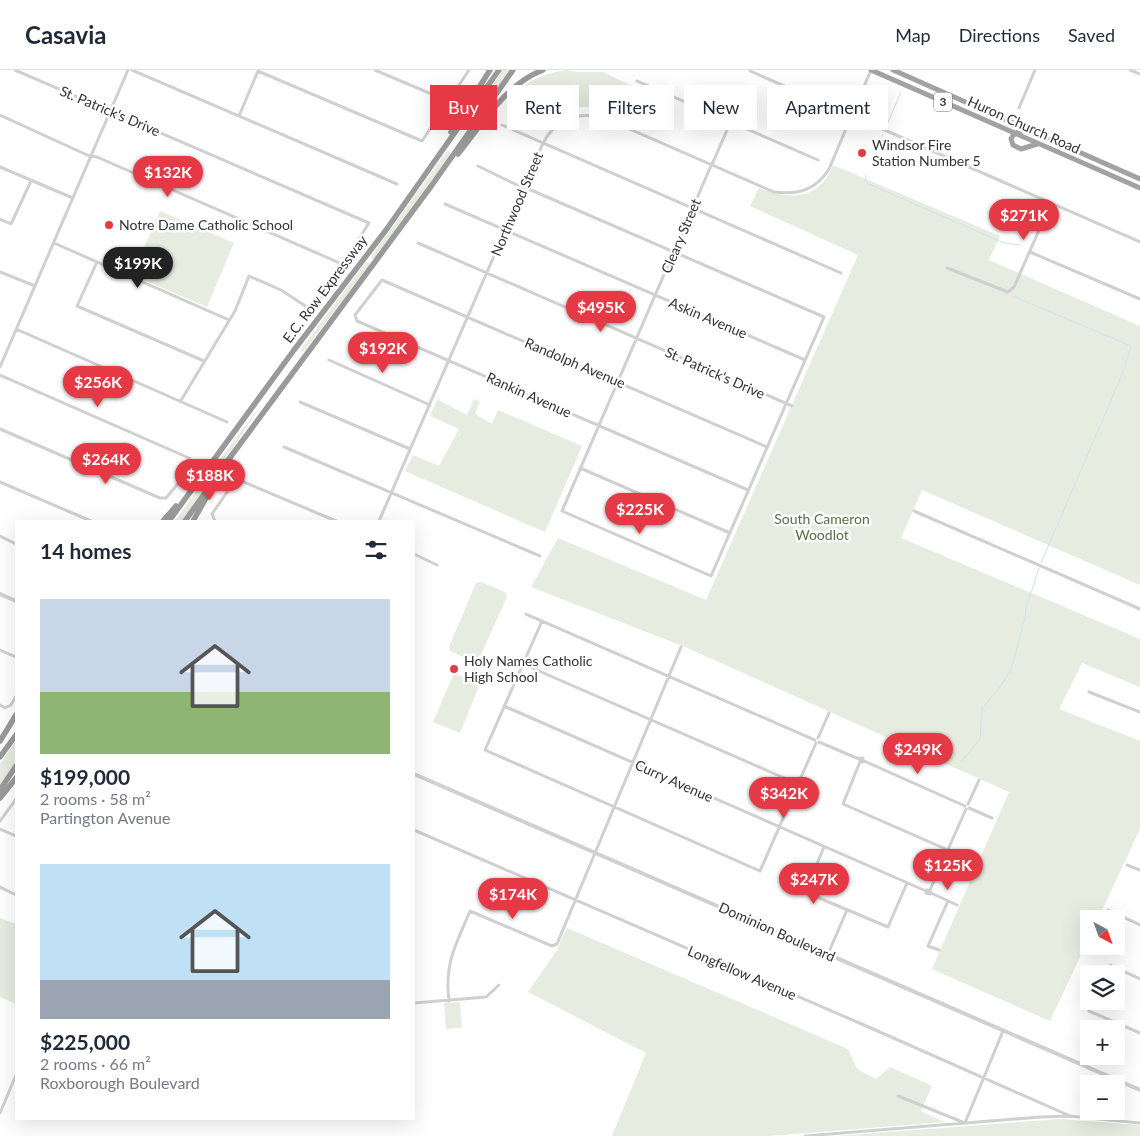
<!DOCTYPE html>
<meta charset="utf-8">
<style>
body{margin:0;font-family:Lato,sans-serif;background:#f6f6f7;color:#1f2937;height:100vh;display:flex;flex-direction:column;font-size:19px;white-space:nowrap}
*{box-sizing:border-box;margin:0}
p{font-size:16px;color:#747a83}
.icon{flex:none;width:28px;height:28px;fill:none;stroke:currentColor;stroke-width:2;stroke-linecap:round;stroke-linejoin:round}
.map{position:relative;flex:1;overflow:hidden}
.details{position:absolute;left:15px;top:450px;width:400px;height:600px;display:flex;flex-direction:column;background:#fff;border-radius:0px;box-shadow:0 5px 20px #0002}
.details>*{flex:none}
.hud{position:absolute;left:430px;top:15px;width:475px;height:45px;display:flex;gap:10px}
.needle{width:32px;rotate:139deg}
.tools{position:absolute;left:1080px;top:840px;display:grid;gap:10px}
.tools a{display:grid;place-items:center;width:45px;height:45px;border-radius:0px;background:#fff;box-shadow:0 5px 20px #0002;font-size:25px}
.price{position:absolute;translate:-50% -42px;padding:0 11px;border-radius:18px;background:#e63946;color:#fff;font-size:16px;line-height:32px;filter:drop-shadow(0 1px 2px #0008)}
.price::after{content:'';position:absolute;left:50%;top:30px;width:15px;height:11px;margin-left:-8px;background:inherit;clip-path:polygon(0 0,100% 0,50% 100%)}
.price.on{background:#222;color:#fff}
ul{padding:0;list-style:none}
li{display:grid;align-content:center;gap:10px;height:265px;padding:0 25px}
li span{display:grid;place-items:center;height:155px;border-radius:0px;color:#555}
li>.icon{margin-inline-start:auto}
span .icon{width:90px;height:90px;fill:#fffc;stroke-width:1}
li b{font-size:21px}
h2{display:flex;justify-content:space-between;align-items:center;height:60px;padding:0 25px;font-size:21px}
.pill{padding:0 18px;border-radius:0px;background:#fff;box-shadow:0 5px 20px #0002;font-size:18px;line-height:45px}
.pill.on{background:#e63946;color:#fff}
header{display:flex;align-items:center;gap:30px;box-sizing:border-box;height:70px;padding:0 25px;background:#fff;border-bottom:1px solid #e0e1e3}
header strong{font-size:24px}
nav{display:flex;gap:28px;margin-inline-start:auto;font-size:18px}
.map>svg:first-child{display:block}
.green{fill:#e6ecdf}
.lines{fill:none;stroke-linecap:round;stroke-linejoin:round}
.stream{stroke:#cfe2ee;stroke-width:1}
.minor{stroke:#d0d0d0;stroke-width:3}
.tertiary{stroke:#d0d0d0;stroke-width:4}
.trunk{stroke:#a2a2a2;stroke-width:5}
.motorway{stroke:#9a9a9a;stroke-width:5.5}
.poi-dot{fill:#e63946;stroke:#fff;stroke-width:2}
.labels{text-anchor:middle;stroke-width:5;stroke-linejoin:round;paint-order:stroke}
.shield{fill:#fff;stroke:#707070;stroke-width:1}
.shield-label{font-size:12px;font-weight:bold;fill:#333}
.street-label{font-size:14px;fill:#333;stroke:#fff}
.poi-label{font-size:14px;fill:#333;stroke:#fff;text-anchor:start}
.park-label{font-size:14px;fill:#56703f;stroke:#fff}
</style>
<header>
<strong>Casavia</strong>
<nav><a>Map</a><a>Directions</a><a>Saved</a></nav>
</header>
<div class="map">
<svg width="1140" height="1066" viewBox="0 0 1140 1066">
<rect width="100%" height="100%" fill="#fff"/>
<path class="green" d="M503,0H511L482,41L477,38Z
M567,0L578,2H603L632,16L616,46C589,34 576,33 550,50L511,26C530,10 542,4 567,0Z
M448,80L451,84L375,189H372V185Z
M833,95L1000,166L989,190L1140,256V515L922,420L901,468L1140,569V617L1082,593L1059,639L1140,671V759L1098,849H1089V868L1050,951L932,899L1009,722L685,577L531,517L558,468L706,530L858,185L750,136L759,118C789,130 819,131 833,95Z
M160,141L234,173L207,237L132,205Z
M366,192L370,193V196L303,282L301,279Z
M437,329L467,345L474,329L480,332L475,344L492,354L498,340L582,376L545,462L405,401L413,385L439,396L459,359L430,346Z
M263,332L215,406L210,402Z
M206,408H210V411L182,451H175Z
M481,512L505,522L507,527L479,589L475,592L450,581L449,577L476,513Z
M454,603L480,614L460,663L433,652Z
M16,671V692L0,715V694Z
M0,848L16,854V934L0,927Z
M567,858L848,979L857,999L876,1009L890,997L932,1016L921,1041L944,1052L768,1066H612L646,983L528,922L557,880Z
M460,932L462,958L446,959L444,933Z
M1059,1049L1140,1055V1066H836Z"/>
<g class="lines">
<path class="stream" d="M886,57L901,22
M882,67L883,64
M866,105L865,110L869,114L1004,173L1020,175
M1015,227L1131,276L1124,300L1041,493
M961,692L980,669L982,638L1000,617L1011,600L1025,548L1026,538L1039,498"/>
<path class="minor" d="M15,0L369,153L313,241L281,220L249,206L235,241L180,332
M132,0L397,114
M375,0L448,31
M1130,0L1140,4
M258,1L422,71L469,0
M750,1L1140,172
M637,11L818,90
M1019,38L1035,0
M0,45L87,85L97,87L342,194
M239,46L258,1
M502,55L841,203
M478,96L521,117H524L824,247L711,506L562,441L710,98L714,90L741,28
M0,97L73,128
M445,134L805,290
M0,149L11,154L31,111
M54,173L229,250
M418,173L792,336
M1030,182L1140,229
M97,192L77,236L204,291
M947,198L1008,222L1014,217L1051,133
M0,202L35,216
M16,259L227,352
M329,290L430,335
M0,297L128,0
M0,305L189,388L193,393L191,398L166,428H160L0,359
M300,332L410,379
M284,377L540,486
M580,398L730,463
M0,412L91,451
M748,420L357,251L355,245L382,210L767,377
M914,441L1140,539
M215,451L212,444L234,412L239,410L336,451
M379,451L543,73C557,48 575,42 602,47L774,122C798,125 816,120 829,99L871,0
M0,466L16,474
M414,484L437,495
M526,544L815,670
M542,551L485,680L760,801L816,673
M0,580L16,587
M523,594L798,714
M1089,622L1140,642
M0,635L5,638L11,635L16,626
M504,636L926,821
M818,668L829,643
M819,672L859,689
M860,688H863V692H860Z
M864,691L965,736
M860,692L843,734L973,791
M968,734L979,710
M969,738L992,748
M0,751L16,729
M0,759L16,766
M414,760L864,955L1070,1046
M824,777L805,822L888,857L907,813
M1127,795L1140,800
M0,817L16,825
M927,820L930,821V824L926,823Z
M930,820L966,739
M931,823L957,835
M1108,840L1140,855
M939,880L928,876L948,831
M828,884L847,840
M1106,904L1110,895L1140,909
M449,931C444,893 456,875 470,841L552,876L557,874L681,577
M1094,931L1089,941L1140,963
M414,933L486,927L499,915
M898,1026L965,1053L1003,961
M0,1043L16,1005
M805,1066L1040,1047L1070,1046L1140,1053"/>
<path class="tertiary" d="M0,524L16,531
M414,704L1140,1020"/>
<path class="trunk" d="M871,0L1140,118
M893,0L1140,109
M1028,61C1020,60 1014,62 1011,69L1013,75L1021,79L1037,74"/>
<path class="motorway" d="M451,62L490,0
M458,84C482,54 506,14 543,0
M163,451L176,436
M169,451L294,280L386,160L499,0
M185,451L226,393L432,115L513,0
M193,451L209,423
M0,671L16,645
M0,687L16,665
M0,720L16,696
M0,728L16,708"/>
</g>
<g class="poi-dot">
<circle cx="862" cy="83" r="5"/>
<circle cx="109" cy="155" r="5"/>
<circle cx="454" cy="599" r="5"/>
</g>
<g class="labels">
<rect class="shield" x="934" y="22.5" width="18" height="19" rx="4"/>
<g class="shield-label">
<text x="943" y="36">3</text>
</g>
<g class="street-label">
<text transform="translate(110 41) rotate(23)" y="5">St. Patrick's Drive</text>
<text transform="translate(1024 55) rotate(24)" y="5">Huron Church Road</text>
<text transform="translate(517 134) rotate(-67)" y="5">Northwood Street</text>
<text transform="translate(681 166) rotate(-67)" y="5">Cleary Street</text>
<text transform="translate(325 219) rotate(-53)" y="5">E.C. Row Expressway</text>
<text transform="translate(708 248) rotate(23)" y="5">Askin Avenue</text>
<text transform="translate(575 293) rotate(23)" y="5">Randolph Avenue</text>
<text transform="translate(715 303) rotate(24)" y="5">St. Patrick's Drive</text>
<text transform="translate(529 325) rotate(24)" y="5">Rankin Avenue</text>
<text transform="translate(674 711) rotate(24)" y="5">Curry Avenue</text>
<text transform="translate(777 862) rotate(24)" y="5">Dominion Boulevard</text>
<text transform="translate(742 903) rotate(23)" y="5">Longfellow Avenue</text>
</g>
<g class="poi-label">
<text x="872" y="80">Windsor Fire<tspan x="872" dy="16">Station Number 5</tspan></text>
<text x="119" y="160">Notre Dame Catholic School</text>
<text x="464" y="596">Holy Names Catholic<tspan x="464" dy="16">High School</tspan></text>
</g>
<g class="park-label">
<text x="822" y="454">South Cameron<tspan x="822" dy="16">Woodlot</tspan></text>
</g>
</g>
</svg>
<div class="tools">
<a><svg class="needle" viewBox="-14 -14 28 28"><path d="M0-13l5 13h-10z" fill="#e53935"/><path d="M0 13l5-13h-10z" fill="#747a83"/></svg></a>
<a><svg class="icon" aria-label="layers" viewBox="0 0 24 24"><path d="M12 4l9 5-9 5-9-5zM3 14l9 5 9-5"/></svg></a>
<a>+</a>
<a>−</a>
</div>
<b class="price" style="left:168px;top:128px">$132K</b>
<b class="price" style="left:1024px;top:171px">$271K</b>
<b class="price on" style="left:138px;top:219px">$199K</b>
<b class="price" style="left:601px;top:263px">$495K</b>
<b class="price" style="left:383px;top:304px">$192K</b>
<b class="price" style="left:98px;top:338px">$256K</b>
<b class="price" style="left:106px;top:415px">$264K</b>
<b class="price" style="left:210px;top:431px">$188K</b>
<b class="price" style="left:640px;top:465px">$225K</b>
<b class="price" style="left:918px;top:705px">$249K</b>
<b class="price" style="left:784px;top:749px">$342K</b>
<b class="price" style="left:948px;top:821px">$125K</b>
<b class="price" style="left:814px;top:835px">$247K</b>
<b class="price" style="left:513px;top:850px">$174K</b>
<div class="hud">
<a class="pill on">Buy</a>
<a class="pill">Rent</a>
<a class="pill">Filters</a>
<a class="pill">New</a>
<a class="pill">Apartment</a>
</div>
<section class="details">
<h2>14 homes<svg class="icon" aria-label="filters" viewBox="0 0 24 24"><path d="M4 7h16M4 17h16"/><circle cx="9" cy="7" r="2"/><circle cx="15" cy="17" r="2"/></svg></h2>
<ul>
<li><span style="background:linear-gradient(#c9d6e8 60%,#8fb573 0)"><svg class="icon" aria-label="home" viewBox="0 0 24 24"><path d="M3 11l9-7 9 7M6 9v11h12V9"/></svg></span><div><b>$199,000</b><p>2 rooms · 58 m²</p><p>Partington Avenue</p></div></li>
<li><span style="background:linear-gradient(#bfe0f5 75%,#9aa5b1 0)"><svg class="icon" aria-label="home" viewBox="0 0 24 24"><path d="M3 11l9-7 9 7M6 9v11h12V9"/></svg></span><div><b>$225,000</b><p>2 rooms · 66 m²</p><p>Roxborough Boulevard</p></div></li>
</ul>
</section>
</div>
